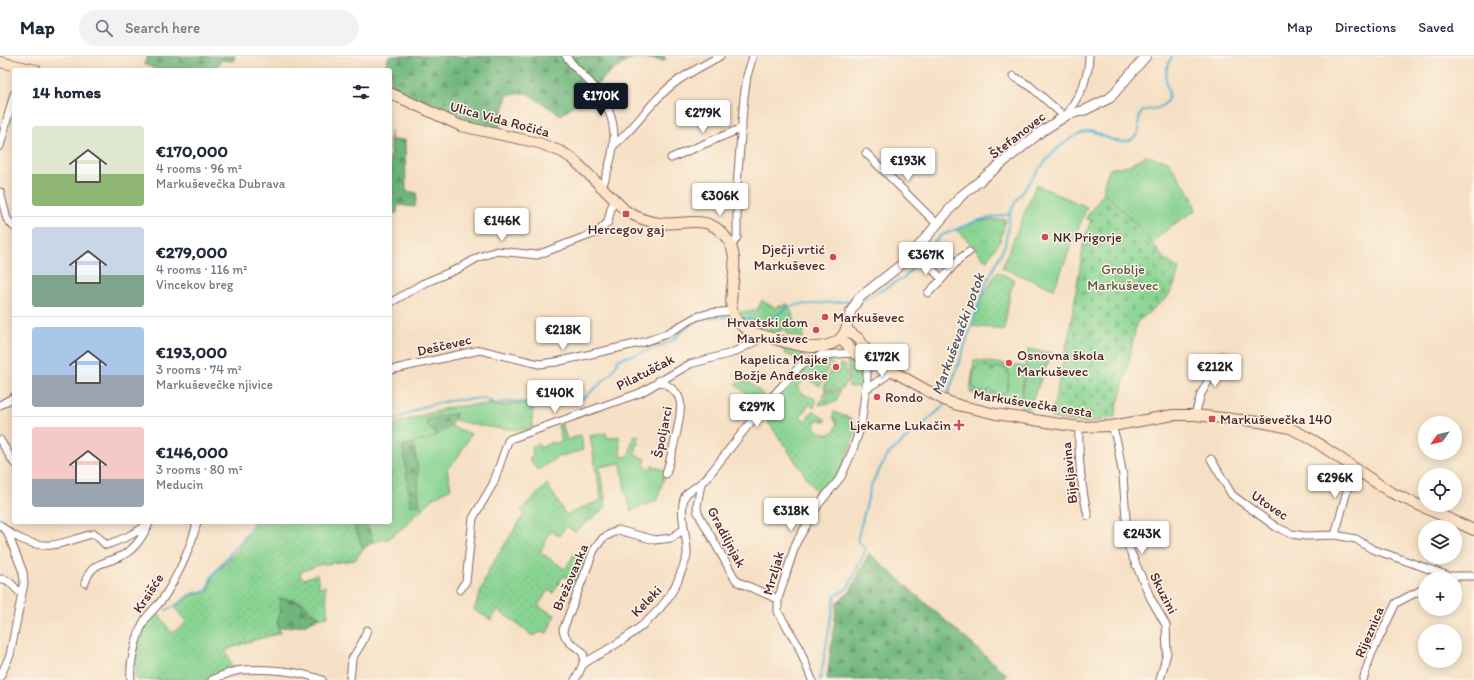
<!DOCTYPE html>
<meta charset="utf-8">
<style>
body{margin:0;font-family:Itim,sans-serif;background:#f2f2f3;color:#1f2937;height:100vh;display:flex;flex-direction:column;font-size:15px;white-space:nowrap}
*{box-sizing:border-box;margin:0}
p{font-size:13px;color:#747a83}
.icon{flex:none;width:22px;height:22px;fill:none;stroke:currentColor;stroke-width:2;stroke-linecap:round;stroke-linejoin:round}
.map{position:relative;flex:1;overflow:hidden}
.details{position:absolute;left:12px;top:12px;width:380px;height:456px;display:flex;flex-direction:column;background:#fff;border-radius:4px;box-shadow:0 2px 10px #0003}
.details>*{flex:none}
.needle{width:26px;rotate:236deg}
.fabs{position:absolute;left:1418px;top:360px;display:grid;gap:8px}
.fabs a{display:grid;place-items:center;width:44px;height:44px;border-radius:50%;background:#fff;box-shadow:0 2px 10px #0003;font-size:20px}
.price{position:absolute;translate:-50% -34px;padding:0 9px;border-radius:4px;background:#fff;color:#222;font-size:13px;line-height:26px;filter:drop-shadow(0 1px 2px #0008)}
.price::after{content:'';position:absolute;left:50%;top:24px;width:12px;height:9px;margin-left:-6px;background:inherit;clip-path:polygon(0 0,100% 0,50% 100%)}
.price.current{background:#111827;color:#fff}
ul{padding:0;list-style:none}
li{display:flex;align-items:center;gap:12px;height:100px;padding:0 20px}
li+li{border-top:1px solid #e0e1e3}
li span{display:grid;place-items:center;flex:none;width:112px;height:80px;border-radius:4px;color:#555}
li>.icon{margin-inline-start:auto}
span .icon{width:48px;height:48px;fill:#fffc;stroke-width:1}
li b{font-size:17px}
h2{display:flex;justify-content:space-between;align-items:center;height:48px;padding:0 20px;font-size:17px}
header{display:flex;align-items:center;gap:24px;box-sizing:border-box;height:56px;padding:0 20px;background:#fff;border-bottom:1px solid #e0e1e3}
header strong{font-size:19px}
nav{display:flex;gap:22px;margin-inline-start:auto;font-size:14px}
.search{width:280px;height:36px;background:#f2f2f3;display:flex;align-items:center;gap:10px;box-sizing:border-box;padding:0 14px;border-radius:22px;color:#747a83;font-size:15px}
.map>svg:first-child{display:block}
.grass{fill:url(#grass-dots);stroke:#697a5e}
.forest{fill:url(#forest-firs);stroke:#5c6a54}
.cemetery{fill:url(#cemetery-stones);stroke:#697a5e}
.park{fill:url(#park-crowns);stroke:#697a5e}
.garden{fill:#88d492;stroke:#697a5e}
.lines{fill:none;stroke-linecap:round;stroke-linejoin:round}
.stream{stroke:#51b2cf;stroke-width:2}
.minor-casing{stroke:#866361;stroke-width:9}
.tertiary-casing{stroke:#866361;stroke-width:11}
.secondary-casing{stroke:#866361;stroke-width:12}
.minor{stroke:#fff;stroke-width:7}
.tertiary{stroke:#fff;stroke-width:9}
.secondary{stroke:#fee4c6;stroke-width:10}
.poi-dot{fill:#d1495b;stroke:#fcf5e5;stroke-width:1.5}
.labels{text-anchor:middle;stroke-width:3;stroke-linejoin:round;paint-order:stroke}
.street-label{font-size:14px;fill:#4a1f2b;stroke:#fcf5e5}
.poi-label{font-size:14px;fill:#4a1f2b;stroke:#fcf5e5;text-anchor:start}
.park-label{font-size:14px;fill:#5d554a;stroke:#fcf5e5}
.water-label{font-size:15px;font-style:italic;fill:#4c5264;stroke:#fcf5e5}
</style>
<header>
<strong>Map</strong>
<div class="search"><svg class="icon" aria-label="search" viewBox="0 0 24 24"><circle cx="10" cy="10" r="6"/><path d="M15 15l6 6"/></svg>Search here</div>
<nav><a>Map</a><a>Directions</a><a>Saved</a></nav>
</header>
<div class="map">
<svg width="1474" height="624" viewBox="0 0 1474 624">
<defs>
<pattern id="grass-dots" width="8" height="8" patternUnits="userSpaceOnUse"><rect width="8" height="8" fill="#88d492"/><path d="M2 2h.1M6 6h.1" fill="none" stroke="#77b67e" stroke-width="1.8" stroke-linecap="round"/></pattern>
<pattern id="forest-firs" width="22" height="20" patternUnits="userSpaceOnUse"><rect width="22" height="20" fill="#6eb67c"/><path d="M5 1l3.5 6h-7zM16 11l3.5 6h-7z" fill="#5c9366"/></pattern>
<pattern id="cemetery-stones" width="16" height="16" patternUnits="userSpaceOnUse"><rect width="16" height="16" fill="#88d492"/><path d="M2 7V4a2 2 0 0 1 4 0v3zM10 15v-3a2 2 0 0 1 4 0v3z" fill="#77b67e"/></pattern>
<pattern id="park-crowns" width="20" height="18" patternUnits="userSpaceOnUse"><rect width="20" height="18" fill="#88d492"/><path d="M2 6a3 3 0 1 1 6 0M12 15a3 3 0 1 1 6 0" fill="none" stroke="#77b67e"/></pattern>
</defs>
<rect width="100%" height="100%" fill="#fcf5e5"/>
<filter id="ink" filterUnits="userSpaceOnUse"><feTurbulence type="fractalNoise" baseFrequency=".025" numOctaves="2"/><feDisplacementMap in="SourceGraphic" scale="8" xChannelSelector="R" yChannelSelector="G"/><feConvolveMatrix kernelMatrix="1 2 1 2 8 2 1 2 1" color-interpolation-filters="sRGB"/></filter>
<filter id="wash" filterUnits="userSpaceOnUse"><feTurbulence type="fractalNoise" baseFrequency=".012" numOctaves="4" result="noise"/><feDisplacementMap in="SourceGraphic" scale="16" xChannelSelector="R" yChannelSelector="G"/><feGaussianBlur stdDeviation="0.9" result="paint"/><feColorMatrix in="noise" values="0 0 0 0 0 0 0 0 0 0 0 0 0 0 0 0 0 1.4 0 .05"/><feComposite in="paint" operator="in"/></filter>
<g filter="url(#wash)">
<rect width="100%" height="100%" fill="#f6e0c5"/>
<path class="grass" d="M1146,100L1168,105L1191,139L1196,154L1171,170L1152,187L1104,136C1103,127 1106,121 1110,113L1129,109Z
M997,216L1014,223L1010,237L1004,274L972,270L978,248Z
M762,244L769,249H772L773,252L788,248L789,250L770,263L757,265L740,260L738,256L757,254Z
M789,251L795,264V268L805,270L803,282L786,278V274L781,273L780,276L760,274L742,265L743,262C769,272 770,263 789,251Z
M779,288L815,296V298L796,302L784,297L785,295L779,291Z
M1028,293L1052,297L1028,354L1021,351Z
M832,301L820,330L806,322L797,331C799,336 808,341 814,342L816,345L814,352L809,348L800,361L805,365L813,354L826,364L825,366L818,363L814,372L821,376L830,379L831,376H834L837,368L833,361L834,356L852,363V370H858L841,416L821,442L761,356L806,309L817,303Z
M847,302L860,305C865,313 867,324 861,331H849Z
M833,306L832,315L835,317L838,316L840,308L845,310L847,327L844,328L843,332L841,333L825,334L824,331Z
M840,335L836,346L819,349L822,342L825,344L827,343L823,339L825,336Z
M529,345L533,346L532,374C506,374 480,371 455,364L456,357L428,371L438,379L430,383L403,390L416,450L419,447L422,453L405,470L388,483L373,486L366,466H390V369L451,351L486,348L499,350L514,347L528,348Z
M547,428L566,459L605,442L606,451L575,476L566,470L559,480L551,475L540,496L565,513L575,497L589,505L580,529L563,520L553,537L548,534L538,550L555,559L547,577L541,576L533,580L498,554L491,564L474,554L488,515L525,457L521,454Z
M254,466H353L363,493L355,504L318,509L301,516L300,519L304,523L317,518L319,531L325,530L328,561C314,565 309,549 299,545C293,543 287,544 281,543L282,549L277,566L280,577L244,587L226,594L233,613L207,624H136C132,610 139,577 147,564C149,561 154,558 157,556L172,577L186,567L175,551L193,539L209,535L212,521L238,494Z"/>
<path class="forest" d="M148,0H235L233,5L221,4L217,11V14H158L144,8Z
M389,0H665V5L634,1L609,17L589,37L561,59L526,37L507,39L499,74L458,63L390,31V14H383Z
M390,74L391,84H405L406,135L417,137L415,151L398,149L397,157L390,158Z
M456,357L451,370L438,379L428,371L426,364Z
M413,387L418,412L419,447L416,450L410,449L403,390Z
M353,466H366L373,486L363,493Z
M869,497L1007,619L1003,624H827L837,546L850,536Z
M280,542L303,547L310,556L320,561L304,569L279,572C275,561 283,554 280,542Z"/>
<path class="cemetery" d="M1104,136L1138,170L1165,203L1179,213L1174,230L1167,242L1137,266L1126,318L1114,362L1087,367L1051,362L1070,274L1085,179L1091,165L1086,162Z"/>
<path class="park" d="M1006,163L1000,185L986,205L958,174L975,165Z
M974,304L1025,311L1021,343L970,337Z
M742,320L765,340L758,348L735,328Z"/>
<path class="garden" d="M1036,129L1087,151L1054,233L1002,212Z
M978,309L991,311V315H994L995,311L1008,313L1007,317H1009L1007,335H1005L1004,338L992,336V333H988V336L975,335V331L972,330L974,312L978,313Z
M562,368L567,384L581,379L583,394L558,401L537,414L529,402L533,399L532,390L538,388L540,392L552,386L553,388L562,385L558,369Z
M451,370L471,378L456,404L447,413L451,432L435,441L422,453L419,447L418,412L413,387L430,383Z
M606,377L607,382L619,380L621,401L629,400L633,380H639L635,399L646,403L644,410L651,413L652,410L666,415L657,444L631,455L625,436L621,407L599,411L605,442L601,443L590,380Z"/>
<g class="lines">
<path class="stream" d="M922,200L940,180L979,164L1010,158C1015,143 1021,139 1029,127C1042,108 1066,76 1092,75C1107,82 1127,94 1139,76C1135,41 1155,62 1167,45C1172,37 1165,29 1166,21C1166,14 1169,6 1172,0
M864,244L905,221L919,204
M739,261C746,261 751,266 758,266C774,266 781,253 796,249L853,245
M947,341L986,228L1005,189L1010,159
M390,366L425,350L448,345L484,342L495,348L510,345L527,347L551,352L585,341L611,318L619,303C636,298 655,294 671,285C681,278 689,267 701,263C711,260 721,262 731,261
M166,554L172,552L191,538L207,535L211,521L257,466
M125,609L126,604
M820,624L835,540L848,532L866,493L858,486V481L872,427L887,400L894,393L944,350L945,347"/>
</g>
</g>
<g filter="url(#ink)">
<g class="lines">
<g class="minor-casing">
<path id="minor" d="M566,0C574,12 586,21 595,32C623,67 615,93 602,132
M1013,20L1030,30L1065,61
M1067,59L1083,31L1088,13L1089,0
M614,89C633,74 645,54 663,37C679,21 701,11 720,0
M0,90L14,38
M866,97L937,168
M671,102L742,72
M0,136L7,163L14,171
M732,189L737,181V129L744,41L747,20L753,0
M915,196L942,223L928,237
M942,223L959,203L969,196
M390,247L422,228L460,212L479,201L497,195L537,199L598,176L608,166L611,152L614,145
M390,314L480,294L539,308L556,306L644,286L664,279L696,261L710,257L733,255
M659,324C667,329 678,335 680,345C683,357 670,404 666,418
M866,333L886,320L892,314
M0,349L14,341
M1195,359L1201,338L1222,300
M1112,370L1117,386L1123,420L1128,490L1151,543L1166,569L1167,597L1160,624
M1079,371C1078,401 1081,431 1088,460
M0,384L14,407
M1211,403L1232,439L1276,471L1292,478L1305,480L1335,479L1356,483L1372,493L1449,520
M701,428L697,450L698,457L734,521L738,526L778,543
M0,469C7,476 12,479 21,483C50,496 63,486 92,478H95L106,489C123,483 136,478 150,466
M1335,479L1350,424L1355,414
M0,523C12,522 13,534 22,537
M1443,523L1449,520H1474
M85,527C92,504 105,509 123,499C135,493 142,481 148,470
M460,534L466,525L473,462L493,428L508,385L510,383L640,337L690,308L732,297L756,285L761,279
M584,608C593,601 601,598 610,592C638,575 665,554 678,524C681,515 686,507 687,498C688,481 677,454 686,438L706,423L760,354L801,309L822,299L853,297
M0,621L10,599L24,527L23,516L8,478
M131,624C129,608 137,576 146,562C151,555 159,549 164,541C178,519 191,492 197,466
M212,624C221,620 231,615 242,614C267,612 299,615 322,624
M350,624L352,603L363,585L367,574
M575,624C598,585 570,600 563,574L594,494L603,482L618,474L655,484L671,482L683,474
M812,624L798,589L778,556V543L796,487L818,449L841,421L852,396L861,370L867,321V310L862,301
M1363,624L1371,599L1396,547L1425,532"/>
</g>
<g class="tertiary-casing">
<path id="tertiary" d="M846,273L851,255L859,242L907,204L961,140L1042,75L1067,59L1085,54L1110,42L1146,0"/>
</g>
<g class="secondary-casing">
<path id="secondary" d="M0,6L36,14
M390,37L461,70L539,87L562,96L573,103L626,155C636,161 648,166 660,167C679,170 702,159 719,174C752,202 719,241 737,265C745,275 760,279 772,282C785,286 803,292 817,291C828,290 842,286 846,273L859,283L873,304
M841,282L855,298L873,304L944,344L958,349L996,358L1079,371L1112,370L1173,359H1195L1260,366L1290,372L1313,384L1390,436L1474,474"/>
</g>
<use href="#minor" class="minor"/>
<use href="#tertiary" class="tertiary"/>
<use href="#secondary" class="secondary"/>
</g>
</g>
<g class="poi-dot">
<rect x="622" y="154" width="8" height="8" rx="2"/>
<circle cx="1045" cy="181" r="4"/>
<circle cx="833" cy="201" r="4"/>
<circle cx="825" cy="261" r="4"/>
<circle cx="816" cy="274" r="4"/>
<circle cx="1009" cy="307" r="4"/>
<circle cx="836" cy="311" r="4"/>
<circle cx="877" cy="341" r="4"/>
<rect x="1208" y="359" width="8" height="8" rx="2"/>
<path d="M957 363h4v4h4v4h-4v4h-4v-4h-4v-4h4z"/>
</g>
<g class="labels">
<g class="street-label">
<text transform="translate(500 63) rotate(15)" y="5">Ulica Vida Ročića</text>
<text transform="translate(1017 79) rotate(-38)" y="5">Štefanovec</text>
<text transform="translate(444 289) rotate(-13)" y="5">Deščevec</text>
<text transform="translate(645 316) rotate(-27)" y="5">Pilatuščak</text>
<text transform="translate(1033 347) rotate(9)" y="5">Markuševečka cesta</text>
<text transform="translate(662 376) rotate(-79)" y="5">Špoljarci</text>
<text transform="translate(1069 417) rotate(-96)" y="5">Bijeljavina</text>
<text transform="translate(1270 449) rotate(34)" y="5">Utovec</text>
<text transform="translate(727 481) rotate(62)" y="5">Gradiljnjak</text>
<text transform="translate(773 517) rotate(-74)" y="5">Mrzljak</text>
<text transform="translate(570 521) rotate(-67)" y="5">Brežovanka</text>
<text transform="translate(148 537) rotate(-57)" y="5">Krsišće</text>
<text transform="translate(1164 537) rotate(63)" y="5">Skuzini</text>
<text transform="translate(646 545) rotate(-46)" y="5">Keleki</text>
<text transform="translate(1369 576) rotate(-67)" y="5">Rijeznica</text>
</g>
<g class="poi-label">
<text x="626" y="178" text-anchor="middle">Hercegov gaj</text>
<text x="1053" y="186">NK Prigorje</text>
<text x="825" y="198" text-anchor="end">Dječji vrtić<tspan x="825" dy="16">Markuševec</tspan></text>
<text x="833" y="266">Markuševec</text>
<text x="808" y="271" text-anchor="end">Hrvatski dom<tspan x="808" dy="16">Markuševec</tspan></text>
<text x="1017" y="304">Osnovna škola<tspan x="1017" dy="16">Markuševec</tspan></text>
<text x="828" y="308" text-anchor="end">kapelica Majke<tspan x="828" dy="16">Božje Anđeoske</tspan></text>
<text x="885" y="346">Rondo</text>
<text x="1220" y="368">Markuševečka 140</text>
<text x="951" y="374" text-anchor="end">Ljekarne Lukačin</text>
</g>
<g class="park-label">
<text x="1123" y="218">Groblje<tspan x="1123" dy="16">Markuševec</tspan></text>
</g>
<g class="water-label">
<text transform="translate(958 278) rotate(-70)" y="5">Markuševački potok</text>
</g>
</g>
</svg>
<div class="fabs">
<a><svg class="needle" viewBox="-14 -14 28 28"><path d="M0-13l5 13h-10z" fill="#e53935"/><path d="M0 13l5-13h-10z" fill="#747a83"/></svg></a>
<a><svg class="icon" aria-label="locate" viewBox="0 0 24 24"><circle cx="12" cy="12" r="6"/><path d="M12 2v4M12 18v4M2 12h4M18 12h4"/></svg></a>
<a><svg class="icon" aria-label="layers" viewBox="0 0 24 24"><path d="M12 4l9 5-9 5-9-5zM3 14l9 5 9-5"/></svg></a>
<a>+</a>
<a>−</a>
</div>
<b class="price current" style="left:601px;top:61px">€170K</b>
<b class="price" style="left:703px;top:78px">€279K</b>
<b class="price" style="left:908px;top:126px">€193K</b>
<b class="price" style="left:720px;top:161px">€306K</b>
<b class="price" style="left:502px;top:186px">€146K</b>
<b class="price" style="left:926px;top:220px">€367K</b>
<b class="price" style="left:563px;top:295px">€218K</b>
<b class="price" style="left:882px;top:322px">€172K</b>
<b class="price" style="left:1215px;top:332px">€212K</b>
<b class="price" style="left:555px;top:358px">€140K</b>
<b class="price" style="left:757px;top:372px">€297K</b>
<b class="price" style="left:1335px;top:443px">€296K</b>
<b class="price" style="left:791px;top:476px">€318K</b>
<b class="price" style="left:1142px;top:499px">€243K</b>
<section class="details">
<h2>14 homes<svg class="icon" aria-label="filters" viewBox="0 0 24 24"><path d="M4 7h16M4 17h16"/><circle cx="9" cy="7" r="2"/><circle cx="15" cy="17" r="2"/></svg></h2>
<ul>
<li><span style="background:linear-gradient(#dfe7d0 60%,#8fb573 0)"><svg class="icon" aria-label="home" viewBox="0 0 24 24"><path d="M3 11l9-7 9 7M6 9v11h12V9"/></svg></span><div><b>€170,000</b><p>4 rooms · 96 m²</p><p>Markuševečka Dubrava</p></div></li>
<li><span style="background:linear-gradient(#c9d6e8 60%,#7fa58c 0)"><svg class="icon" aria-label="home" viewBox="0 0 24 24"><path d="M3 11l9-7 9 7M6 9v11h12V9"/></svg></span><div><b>€279,000</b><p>4 rooms · 116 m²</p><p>Vincekov breg</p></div></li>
<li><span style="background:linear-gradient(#a9c7e8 60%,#9aa5b1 0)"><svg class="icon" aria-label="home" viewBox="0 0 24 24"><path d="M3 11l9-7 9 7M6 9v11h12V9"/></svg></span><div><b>€193,000</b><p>3 rooms · 74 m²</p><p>Markuševečke njivice</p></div></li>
<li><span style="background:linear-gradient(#f6c9c9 65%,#9aa5b1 0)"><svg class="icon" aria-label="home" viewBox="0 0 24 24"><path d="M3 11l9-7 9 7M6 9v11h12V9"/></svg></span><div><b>€146,000</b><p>3 rooms · 80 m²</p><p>Meducin</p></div></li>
</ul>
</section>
</div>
